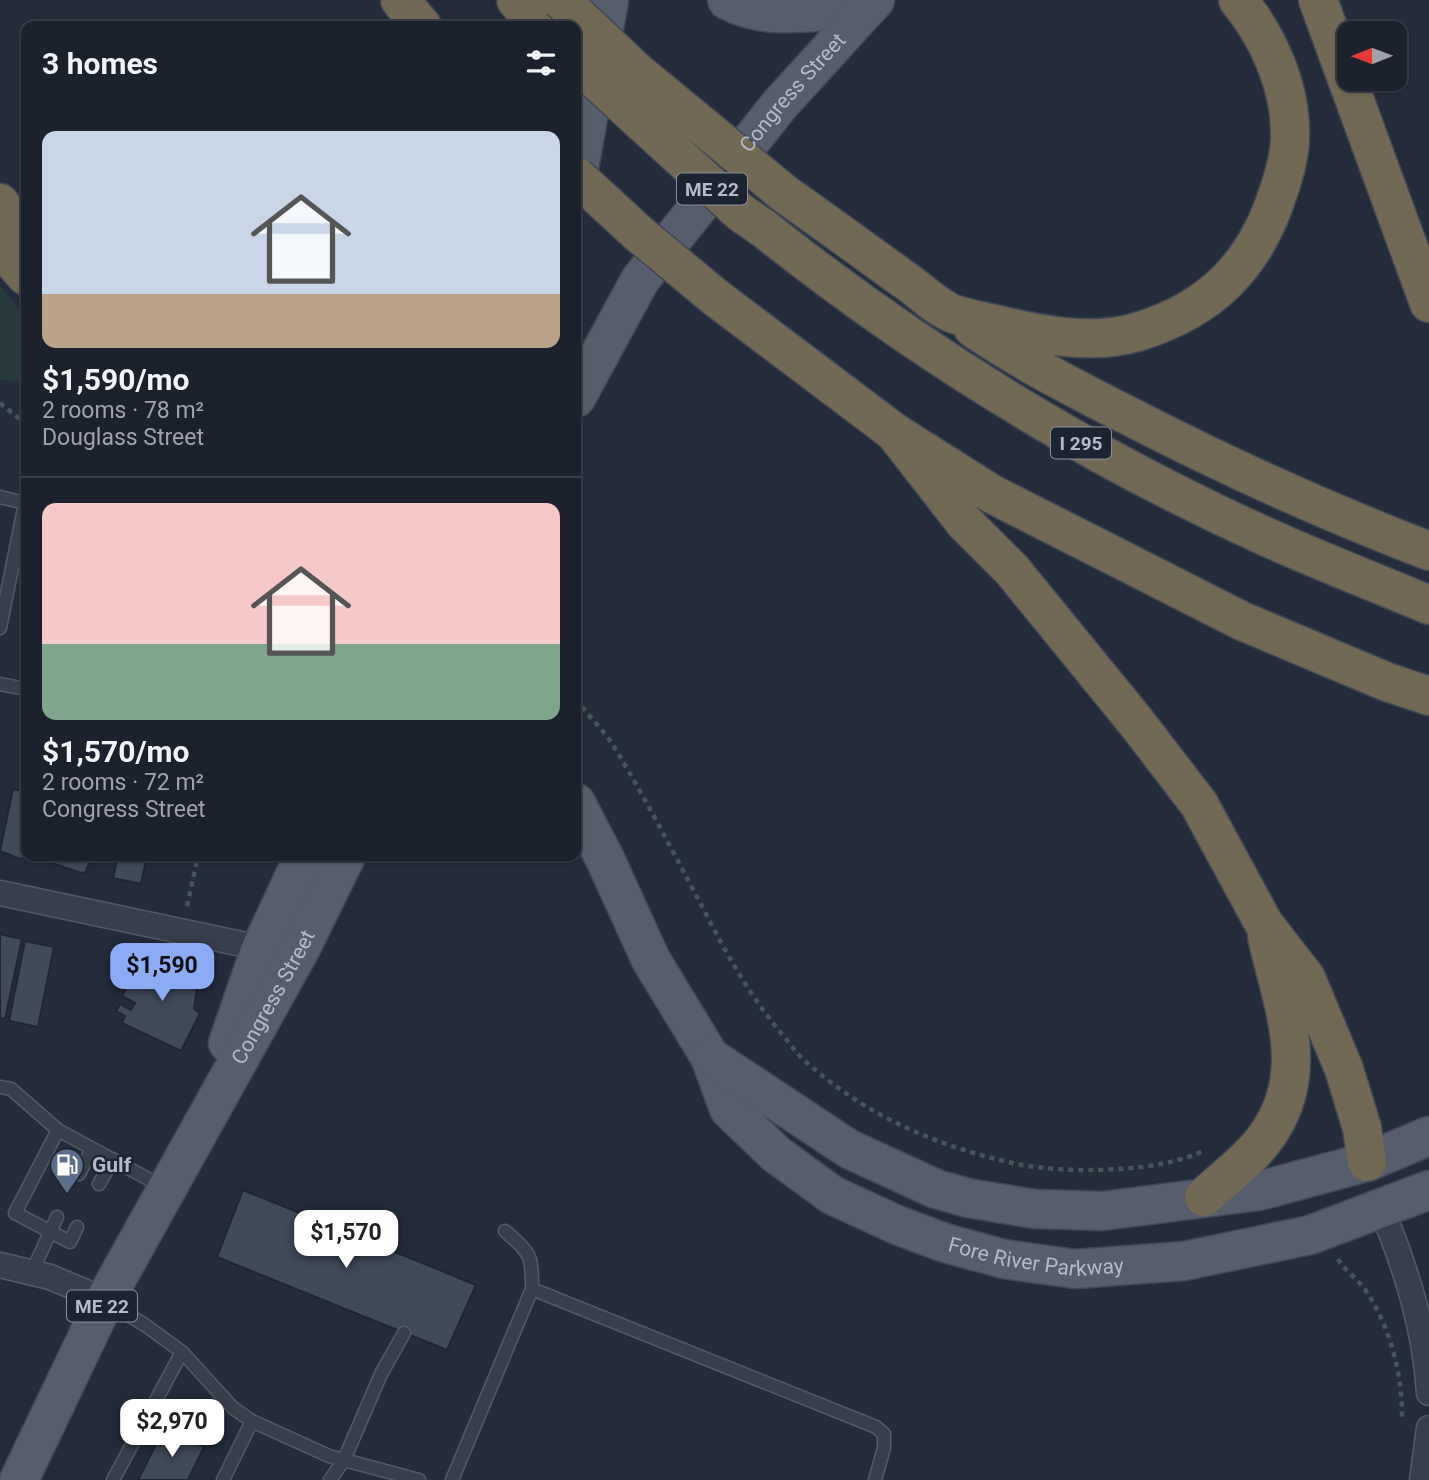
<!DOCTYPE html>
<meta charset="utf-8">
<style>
body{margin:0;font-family:Roboto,sans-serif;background:#282e39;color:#f1f3f6;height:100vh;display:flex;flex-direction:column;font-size:26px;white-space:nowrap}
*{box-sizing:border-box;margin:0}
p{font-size:23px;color:#a0a3aa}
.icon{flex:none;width:38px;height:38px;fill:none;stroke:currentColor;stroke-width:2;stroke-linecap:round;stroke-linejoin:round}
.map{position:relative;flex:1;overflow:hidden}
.sheet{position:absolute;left:21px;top:21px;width:560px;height:840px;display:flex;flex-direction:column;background:#1b212d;border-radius:14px;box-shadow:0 2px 5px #0004,0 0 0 2px #393e49}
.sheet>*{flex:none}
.needle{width:46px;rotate:269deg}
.fabs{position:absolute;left:1337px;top:21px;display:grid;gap:14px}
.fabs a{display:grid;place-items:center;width:70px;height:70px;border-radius:14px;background:#1b212d;box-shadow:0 2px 5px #0004,0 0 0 2px #393e49;font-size:35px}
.price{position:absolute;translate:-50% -60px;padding:0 16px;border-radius:14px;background:#fff;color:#222;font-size:23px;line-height:46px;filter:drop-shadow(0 2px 4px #0008)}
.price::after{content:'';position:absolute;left:50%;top:42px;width:21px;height:16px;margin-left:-10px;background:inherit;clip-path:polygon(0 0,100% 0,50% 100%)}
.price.current{background:#8babf5;color:#111}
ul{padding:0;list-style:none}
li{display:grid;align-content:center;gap:14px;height:371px;padding:0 21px}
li+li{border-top:2px solid #393e49}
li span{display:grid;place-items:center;height:217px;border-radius:14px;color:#555}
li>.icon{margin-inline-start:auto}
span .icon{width:126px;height:126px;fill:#fffc;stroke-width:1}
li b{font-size:30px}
h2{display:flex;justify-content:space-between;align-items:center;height:84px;padding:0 21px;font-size:30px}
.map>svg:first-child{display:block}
.green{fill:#26393d}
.building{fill:#404a5b;stroke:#1f2633;stroke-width:2}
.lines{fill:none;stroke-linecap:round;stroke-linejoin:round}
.service-casing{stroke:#535a67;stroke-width:15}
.minor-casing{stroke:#535a67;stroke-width:27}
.primary-casing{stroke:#414855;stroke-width:41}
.motorway-casing{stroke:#404754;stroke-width:41}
.path{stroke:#44565a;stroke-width:4.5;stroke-dasharray:5 5;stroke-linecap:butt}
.service{stroke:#383f4c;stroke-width:12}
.minor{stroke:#383f4c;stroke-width:24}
.primary{stroke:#565d6c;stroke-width:38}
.motorway{stroke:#726955;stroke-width:38}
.motorway-bridge-casing{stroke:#404754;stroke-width:41;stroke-linecap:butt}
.motorway-bridge{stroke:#726955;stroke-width:38}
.labels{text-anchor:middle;stroke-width:5;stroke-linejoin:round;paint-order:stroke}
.shield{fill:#1d2431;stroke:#878d9b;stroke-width:2}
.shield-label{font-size:19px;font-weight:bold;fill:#b4bac8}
.street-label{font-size:21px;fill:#b4bac8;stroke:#1d2431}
.poi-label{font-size:21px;font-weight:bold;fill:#b4bac8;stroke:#1d2431;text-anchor:start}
</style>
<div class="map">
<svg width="1429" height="1480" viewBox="0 0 1429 1480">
<rect width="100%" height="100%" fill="#242c3c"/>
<path class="green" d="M0,286L26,317V384L0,379Z"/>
<path class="building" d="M13,789L26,792V856L20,859L0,851Z
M57,856H91L86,872L81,873L55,864Z
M118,856H147L141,884L113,878Z
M0,934L22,939L5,1019L0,1018Z
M25,941L54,947L38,1027L9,1021Z
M150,959L199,973L194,1009L200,1013L181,1051L122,1023L125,1016L116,1011L120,1004L131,1010L135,1003L122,996L135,971L142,975Z
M243,1190L476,1285L447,1350L217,1257Z
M164,1429L204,1447L188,1480H138Z"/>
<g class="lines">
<g class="service-casing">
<path id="service" d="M0,497L25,503L0,628
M0,684L26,689
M0,1087L11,1089L58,1130
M79,1174L92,1149
M99,1184L113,1159
M77,1227L70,1242L15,1213L58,1130L163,1187
M32,1272L57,1217
M532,1289L876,1427L884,1434V1448L875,1480
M107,1302L145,1325L182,1352L233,1408L252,1421L329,1456L419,1480
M113,1480L182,1352
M223,1480L252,1421
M330,1480L344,1460L381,1374L404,1333
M452,1480L532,1289C532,1254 531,1254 505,1231"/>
</g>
<g class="minor-casing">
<path id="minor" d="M0,893L261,948
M1381,1208C1406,1268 1425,1328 1429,1393
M0,1265L50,1277L105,1300
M1422,1480L1429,1428"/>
</g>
<g class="primary-casing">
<g id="primary">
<path d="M727,0C769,23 820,10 867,7"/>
<path d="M576,185L609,0"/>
<path id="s1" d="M576,398L640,280L781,103L875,0"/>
<path id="s2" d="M576,803L605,859L651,960L710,1057L729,1109L776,1154L832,1195L897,1225L945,1243L1004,1259L1075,1269L1184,1261L1310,1235L1429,1190"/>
<path d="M228,1043L261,948L304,856"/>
<path d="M710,1057L849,1149L936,1189L968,1198L1035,1209L1103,1211L1259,1191L1367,1162L1429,1136"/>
<path id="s3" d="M19,1480L105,1300L302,946L346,856"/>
</g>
</g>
<g class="motorway-casing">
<path id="motorway" d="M400,0L422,26
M516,0L540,26
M1318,0L1429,303
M785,194C826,223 866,252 906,281C921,291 937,308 954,314C965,318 978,320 990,323C1037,334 1090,346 1137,332C1211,310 1255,265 1278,193C1285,173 1291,152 1290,131C1290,85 1267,35 1238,0
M0,203L26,241
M763,228C915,349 1081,452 1258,533C1314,559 1372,581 1429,605
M0,247L26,276
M715,297L894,432L992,494L1242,621L1387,682L1429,696
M973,328C1023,362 1077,390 1131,417C1228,467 1327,512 1429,551
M894,432L965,523L1012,570L1136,722L1199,804L1264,924L1306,978L1344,1069L1362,1128L1367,1162
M1204,1197C1223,1179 1247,1162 1263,1141C1314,1075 1283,1009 1267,937"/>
</g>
<path class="path" d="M0,403L26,424
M576,699C587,715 602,728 613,745C646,799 675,856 705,912C727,955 750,996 781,1033C789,1042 796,1053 805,1061C866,1116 938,1147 1017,1164C1066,1174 1161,1173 1205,1150
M187,906L198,856
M1338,1259C1343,1269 1358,1279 1366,1291C1391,1328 1403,1377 1402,1421"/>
<use href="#service" class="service"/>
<use href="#minor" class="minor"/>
<use href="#primary" class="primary"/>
<use href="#motorway" class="motorway"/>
<g class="motorway-bridge-casing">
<path id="motorway-bridge" d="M561,0L637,72L785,194
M576,62L741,213L763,228
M576,176L638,233L715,297"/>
</g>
<use href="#motorway-bridge" class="motorway-bridge"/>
</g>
<defs>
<g id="fuel-pin" transform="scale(1.75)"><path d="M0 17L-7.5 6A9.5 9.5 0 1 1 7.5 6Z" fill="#5c6f8a" stroke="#1d2431"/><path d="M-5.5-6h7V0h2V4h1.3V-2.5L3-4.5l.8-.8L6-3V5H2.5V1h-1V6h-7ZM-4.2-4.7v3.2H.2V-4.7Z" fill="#fff"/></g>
</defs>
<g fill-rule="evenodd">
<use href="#fuel-pin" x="67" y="1165"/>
</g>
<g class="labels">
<g class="shield">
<rect x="677" y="173.5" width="70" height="31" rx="5"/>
<rect x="1051" y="427.5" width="60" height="31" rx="5"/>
<rect x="67" y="1290.5" width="70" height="31" rx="5"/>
</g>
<g class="shield-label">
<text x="712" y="196">ME 22</text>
<text x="1081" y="450">I 295</text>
<text x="102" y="1313">ME 22</text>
</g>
<g class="street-label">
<text dy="7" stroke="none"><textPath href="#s1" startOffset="376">Congress Street</textPath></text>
<text dy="7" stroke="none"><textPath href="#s3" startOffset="546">Congress Street</textPath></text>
<text dy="7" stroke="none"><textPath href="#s2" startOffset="693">Fore River Parkway</textPath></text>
</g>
<g class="poi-label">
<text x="92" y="1172">Gulf</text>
</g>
</g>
</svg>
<div class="fabs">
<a><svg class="needle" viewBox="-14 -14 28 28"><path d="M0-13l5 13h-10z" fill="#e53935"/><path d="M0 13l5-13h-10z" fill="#a0a3aa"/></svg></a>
</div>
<b class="price current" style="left:162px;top:1003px">$1,590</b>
<b class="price" style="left:346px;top:1270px">$1,570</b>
<b class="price" style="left:172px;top:1459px">$2,970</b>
<section class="sheet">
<h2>3 homes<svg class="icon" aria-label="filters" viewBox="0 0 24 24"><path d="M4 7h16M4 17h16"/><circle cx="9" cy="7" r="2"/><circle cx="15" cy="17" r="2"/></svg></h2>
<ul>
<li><span style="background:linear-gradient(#c9d6e8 75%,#b9a48a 0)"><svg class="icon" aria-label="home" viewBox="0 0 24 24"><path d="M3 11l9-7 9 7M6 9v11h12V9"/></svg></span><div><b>$1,590/mo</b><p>2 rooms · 78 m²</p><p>Douglass Street</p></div></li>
<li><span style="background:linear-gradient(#f6c9c9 65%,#7fa58c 0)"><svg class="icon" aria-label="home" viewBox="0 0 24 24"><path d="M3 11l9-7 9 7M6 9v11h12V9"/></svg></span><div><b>$1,570/mo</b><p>2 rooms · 72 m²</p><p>Congress Street</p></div></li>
</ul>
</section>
</div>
